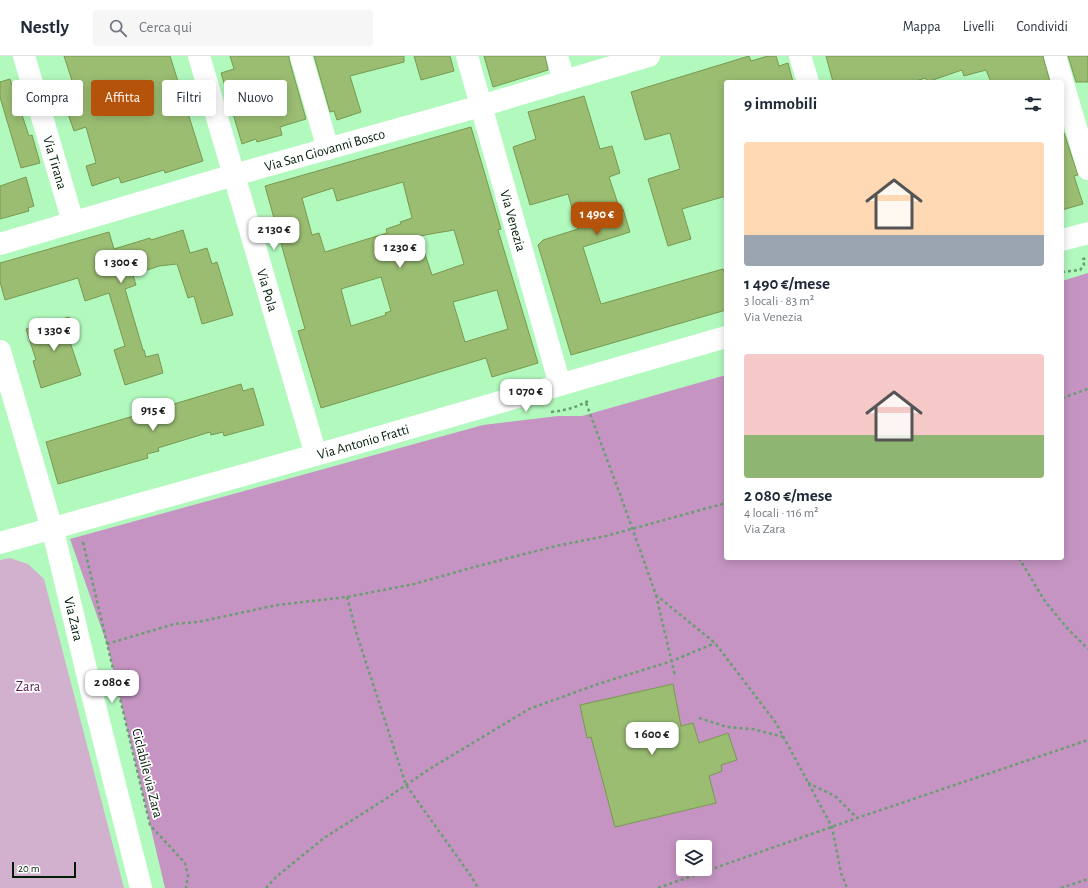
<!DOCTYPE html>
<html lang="it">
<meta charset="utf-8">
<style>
body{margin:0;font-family:"Alegreya Sans",sans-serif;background:#f6f6f7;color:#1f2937;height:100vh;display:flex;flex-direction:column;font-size:15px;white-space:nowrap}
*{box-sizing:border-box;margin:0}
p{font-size:13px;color:#747a83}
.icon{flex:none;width:22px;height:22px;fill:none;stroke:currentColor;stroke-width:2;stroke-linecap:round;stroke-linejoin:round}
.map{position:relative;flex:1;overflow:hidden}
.drawer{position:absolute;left:724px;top:24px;width:340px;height:480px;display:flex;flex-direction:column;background:#fff;border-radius:4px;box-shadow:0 2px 10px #0003}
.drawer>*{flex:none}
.top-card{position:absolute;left:12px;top:24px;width:380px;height:36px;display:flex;gap:8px}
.buttons{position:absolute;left:676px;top:784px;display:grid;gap:8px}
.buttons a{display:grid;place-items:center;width:36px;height:36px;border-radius:4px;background:#fff;box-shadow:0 2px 10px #0003;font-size:20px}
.scale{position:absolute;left:12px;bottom:10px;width:64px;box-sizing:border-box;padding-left:4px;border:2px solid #011c07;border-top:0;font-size:11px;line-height:14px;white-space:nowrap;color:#011c07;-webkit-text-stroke:3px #fff;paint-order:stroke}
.price{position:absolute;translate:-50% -34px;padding:0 9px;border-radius:8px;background:#fff;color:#222;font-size:13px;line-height:26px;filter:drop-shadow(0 1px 2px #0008)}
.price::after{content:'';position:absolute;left:50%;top:24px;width:12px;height:9px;margin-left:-6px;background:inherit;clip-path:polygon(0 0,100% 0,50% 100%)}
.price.active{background:#b45309;color:#fff}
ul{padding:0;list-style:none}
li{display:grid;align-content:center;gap:8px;height:212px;padding:0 20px}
li span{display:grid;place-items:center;height:124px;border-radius:4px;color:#555}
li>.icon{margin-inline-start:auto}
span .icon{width:72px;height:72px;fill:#fffc;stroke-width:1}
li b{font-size:17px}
h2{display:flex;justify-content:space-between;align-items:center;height:48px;padding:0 20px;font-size:17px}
.chip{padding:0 14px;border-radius:4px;background:#fff;box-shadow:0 2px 10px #0003;font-size:14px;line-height:36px}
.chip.active{background:#b45309;color:#fff}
header{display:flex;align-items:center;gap:24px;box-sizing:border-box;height:56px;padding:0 20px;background:#fff;border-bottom:1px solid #e0e1e3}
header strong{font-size:19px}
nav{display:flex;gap:22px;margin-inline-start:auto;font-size:14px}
.search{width:280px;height:36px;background:#f6f6f7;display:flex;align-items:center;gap:10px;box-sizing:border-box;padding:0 14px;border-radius:4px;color:#747a83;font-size:15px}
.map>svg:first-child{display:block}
.green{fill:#d2b1cf}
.forest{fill:#c594c2;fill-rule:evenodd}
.building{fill:#9abd72;stroke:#789950;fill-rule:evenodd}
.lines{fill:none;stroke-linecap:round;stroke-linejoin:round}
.path{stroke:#699e73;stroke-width:2.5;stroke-dasharray:3 3;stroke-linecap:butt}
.minor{stroke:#fff;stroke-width:22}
.labels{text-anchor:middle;stroke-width:3.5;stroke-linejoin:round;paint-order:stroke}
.street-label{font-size:14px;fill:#011c07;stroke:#fff}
.park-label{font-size:14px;fill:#5d225b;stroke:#fff}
</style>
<header>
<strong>Nestly</strong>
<div class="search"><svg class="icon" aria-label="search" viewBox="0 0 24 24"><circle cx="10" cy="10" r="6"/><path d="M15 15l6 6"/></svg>Cerca qui</div>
<nav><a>Mappa</a><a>Livelli</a><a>Condividi</a></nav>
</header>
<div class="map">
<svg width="1088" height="832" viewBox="0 0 1088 832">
<rect width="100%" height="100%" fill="#b2f9be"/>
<path class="green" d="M10,502L28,508L44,523L124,832H0V504Z"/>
<path class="forest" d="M1088,217V832H165L107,588L70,483L483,369L558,360H582L726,319V502H1062V225ZM683,791H705V813H683Z"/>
<path class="building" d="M64,0H170L203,105L165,117L164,114L121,127L119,121L92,130L86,110L96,107L86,71L74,75L62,41L76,37Z
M230,0H289V3L306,63L280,71L282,79L257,86L256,83L242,88L221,17L234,13Z
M314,0H404V6L350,20L361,56L337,64L334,55L330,56Z
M414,0H450L454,15L421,24Z
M484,0H545L548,14L493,31Z
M749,0L751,5L768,0H776L779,10L788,7L793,26H726V140L682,153L691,183L668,190L648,123L680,113L670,77L645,84L631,36Z
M826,0H1043L1050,26H991L986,14L964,20L962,14L927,26L926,22L911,26H833Z
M1068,0H1088V26H1076Z
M10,23L29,80L32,79L40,107L21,112L0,41V26Z
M584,40L600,93L612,90L620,117L609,121L620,154L623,153L630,176L583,191L601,248L723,213L726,221V254L571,299L538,189L543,184L578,173L568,138L530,149L513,91L536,83L528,56Z
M471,71L501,173L498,174L538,307L492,321L486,302L321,352L298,275L305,273L265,130ZM403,126L412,162L400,166L401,168L386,173L387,177L325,196L319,177L312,179L302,142L333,132L337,145ZM454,174L464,208L432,219L419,180ZM381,221L391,255L385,257L386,259L351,270L341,233ZM497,234L508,273L465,286L453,246Z
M1062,77H1064L1078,119L1074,120L1083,148L1062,154Z
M26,121L34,150L28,152L29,155L0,163V130Z
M183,174L190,197L207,192L212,208L217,206L233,259L202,268L194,240L188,242L177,208L159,210L133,219L136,229L125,233L143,294H144L146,301L158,298L163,317L125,329L114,294L125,290L109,237L85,245L78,222L5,244L0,226V207L109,176L114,193L150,182L151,184Z
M69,261L76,284L70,286L81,319L41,332L33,305L36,304L26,273Z
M241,328L243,335L253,332L264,369L224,380L223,376L211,379L210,376L158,392L159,395L147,398L148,402L58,428L46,386Z
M673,628L681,670L693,667L699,687L728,677L737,704L721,709L722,715L709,720L716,747L615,771L591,681L587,682L580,649Z"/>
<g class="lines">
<path class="path" d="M1062,216L1080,214L1084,209L1083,203L1088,202
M1062,342L1088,333
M586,347L621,441L656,539L715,587L776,667L832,771L841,817L847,832
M551,356C567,354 575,352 590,344
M83,486L150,769L185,807L188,820L186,832
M1019,502L1044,544L1067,572L1088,593
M656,539L675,620
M347,541L357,579L406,729L471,820L478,832
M107,588L174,568L198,566L277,549L347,541L414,528L478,510L556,490L606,480L726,447
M699,662L727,671L753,673L783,681
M808,727L835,740L857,762
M266,832L276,821L324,782L387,742L428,714L529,653L598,628L672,605L715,587
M658,832L857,762L1088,684
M1061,832L1088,823"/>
<g class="minor">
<path id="s1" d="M24,0L73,166"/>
<path id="s2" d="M199,0L316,399"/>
<path d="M301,0L328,93"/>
<path id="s3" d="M467,0L560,329"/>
<path d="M557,0L564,25"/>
<path d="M800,0L808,26"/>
<path d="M1055,0L1088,113"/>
<path d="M1062,184L1088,177"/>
<path id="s4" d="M0,188L234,119L481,50L564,25L649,0"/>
<path id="s5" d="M0,295L55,483L90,630L141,832"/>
<path id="s6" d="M0,487L344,391L726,281"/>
</g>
</g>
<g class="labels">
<g class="street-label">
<text dy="5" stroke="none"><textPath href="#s4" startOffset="338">Via San Giovanni Bosco</textPath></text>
<text dy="5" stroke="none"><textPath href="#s1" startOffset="111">Via Tirana</textPath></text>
<text dy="5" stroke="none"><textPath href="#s3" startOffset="171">Via Venezia</textPath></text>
<text dy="5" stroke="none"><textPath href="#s2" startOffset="244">Via Pola</textPath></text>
<text dy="5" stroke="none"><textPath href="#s6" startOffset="377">Via Antonio Fratti</textPath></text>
<text dy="5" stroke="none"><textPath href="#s5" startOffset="278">Via Zara</textPath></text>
<text transform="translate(148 717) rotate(76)" y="5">Ciclabile via Zara</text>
</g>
<g class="park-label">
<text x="28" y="635">Zara</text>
</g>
</g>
</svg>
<div class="buttons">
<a><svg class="icon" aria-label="layers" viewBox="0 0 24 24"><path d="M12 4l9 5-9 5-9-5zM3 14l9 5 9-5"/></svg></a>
</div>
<div class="scale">20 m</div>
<b class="price active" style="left:597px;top:180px">1 490 €</b>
<b class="price" style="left:274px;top:195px">2 130 €</b>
<b class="price" style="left:400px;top:213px">1 230 €</b>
<b class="price" style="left:121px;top:228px">1 300 €</b>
<b class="price" style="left:54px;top:296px">1 330 €</b>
<b class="price" style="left:526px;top:357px">1 070 €</b>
<b class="price" style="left:153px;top:376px">915 €</b>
<b class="price" style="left:112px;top:648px">2 080 €</b>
<b class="price" style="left:652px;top:700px">1 600 €</b>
<div class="top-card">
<a class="chip">Compra</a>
<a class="chip active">Affitta</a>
<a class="chip">Filtri</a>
<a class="chip">Nuovo</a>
</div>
<section class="drawer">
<h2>9 immobili<svg class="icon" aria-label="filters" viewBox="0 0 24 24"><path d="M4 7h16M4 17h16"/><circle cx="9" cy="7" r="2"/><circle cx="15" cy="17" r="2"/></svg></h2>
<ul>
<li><span style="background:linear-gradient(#ffd9b3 75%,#9aa5b1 0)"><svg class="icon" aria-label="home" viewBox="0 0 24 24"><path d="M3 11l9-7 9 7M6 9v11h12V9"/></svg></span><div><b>1 490 €/mese</b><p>3 locali · 83 m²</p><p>Via Venezia</p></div></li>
<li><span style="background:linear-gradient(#f6c9c9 65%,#8fb573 0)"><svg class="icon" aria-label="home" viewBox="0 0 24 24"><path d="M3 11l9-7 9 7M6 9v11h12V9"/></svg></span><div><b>2 080 €/mese</b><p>4 locali · 116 m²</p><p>Via Zara</p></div></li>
</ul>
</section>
</div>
